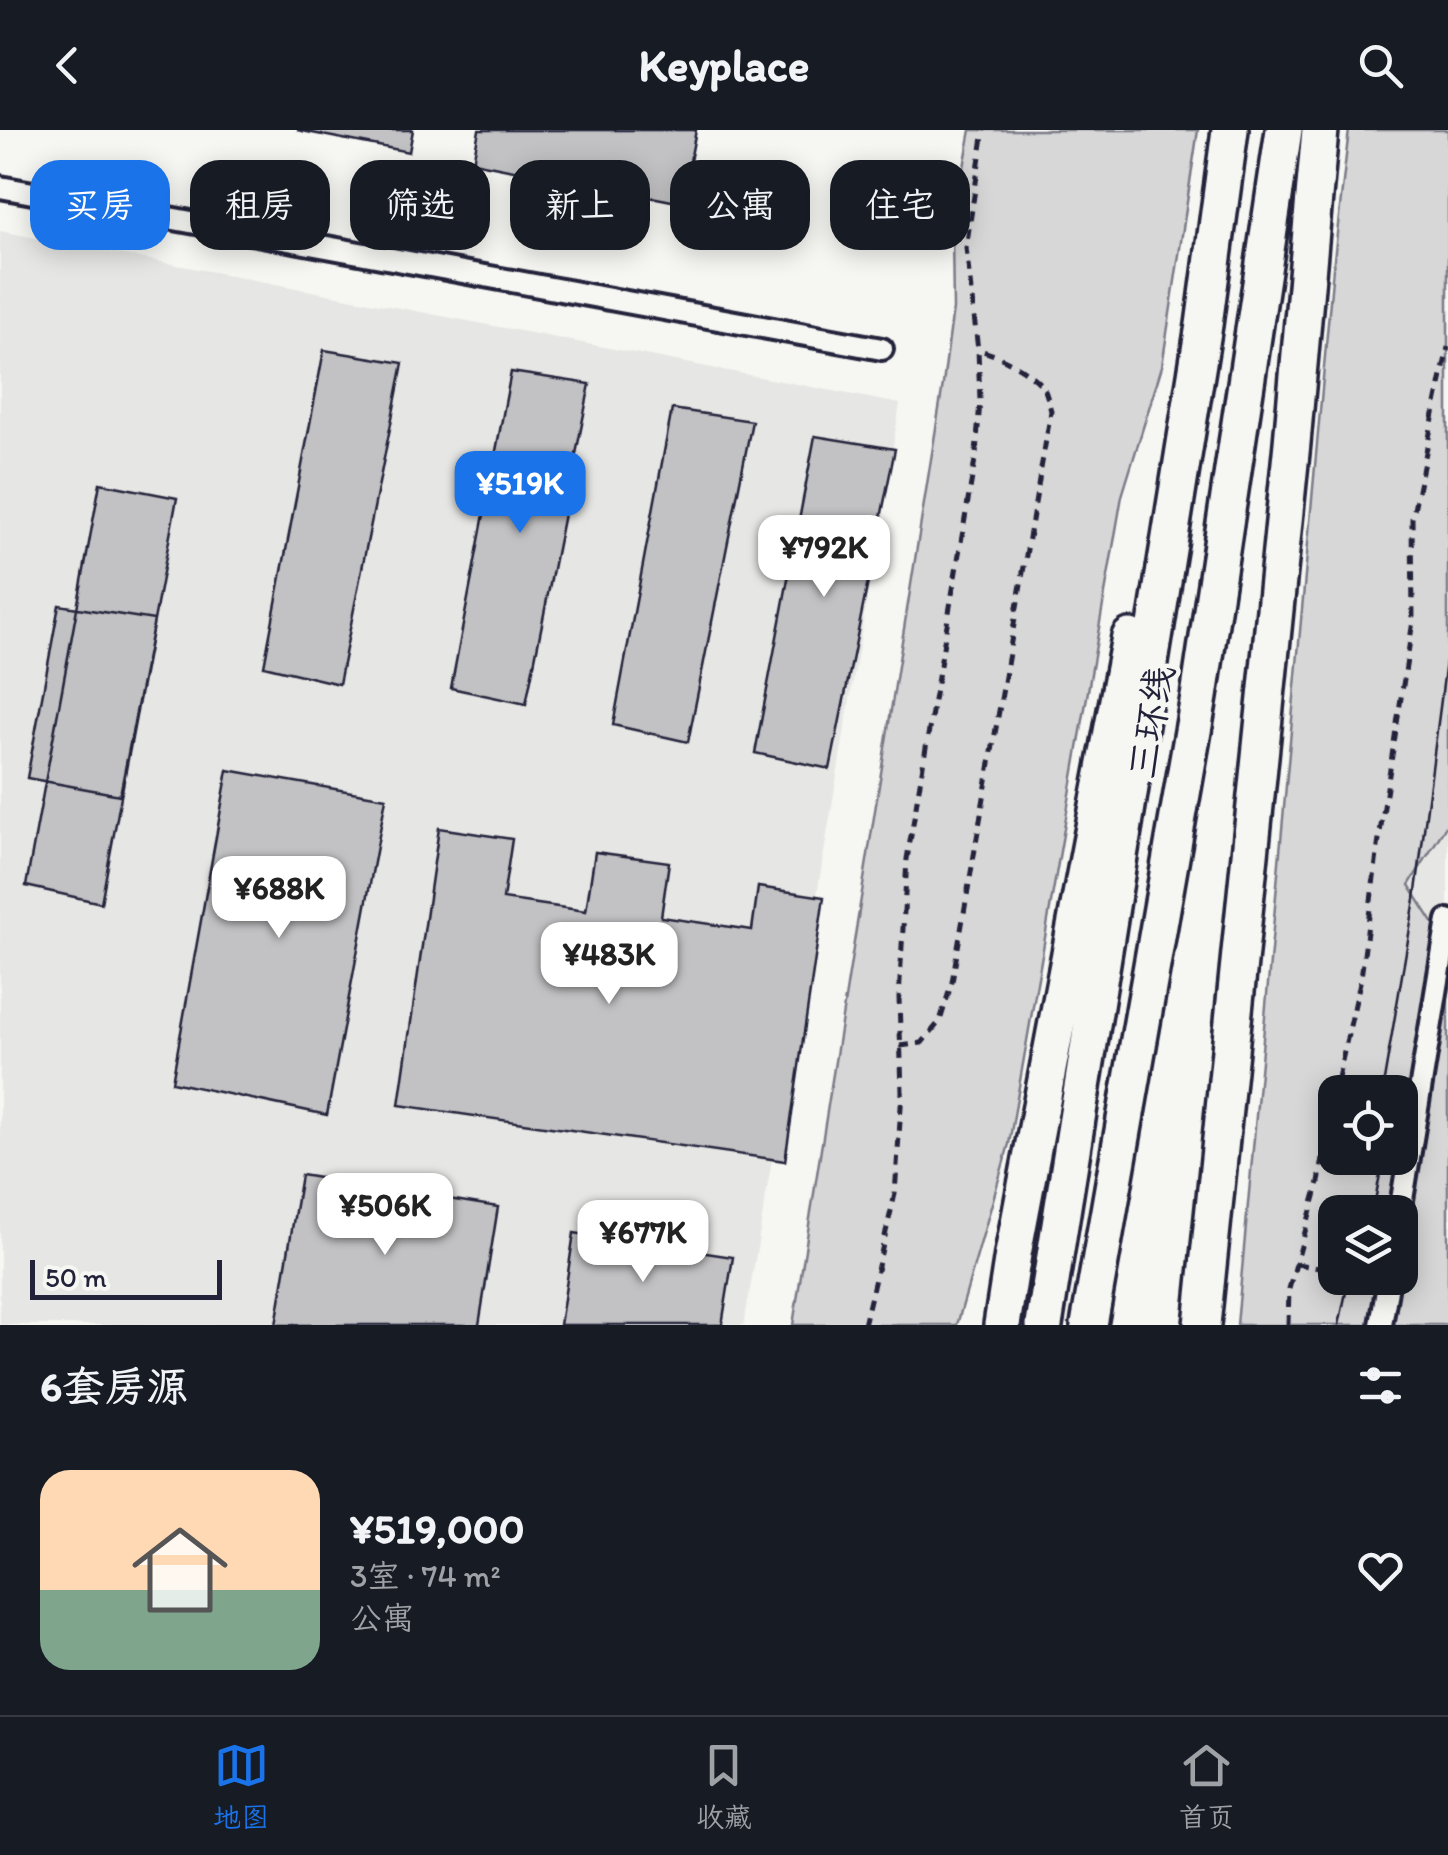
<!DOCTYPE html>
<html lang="zh">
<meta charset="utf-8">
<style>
body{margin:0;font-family:Itim,"LXGW WenKai TC",sans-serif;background:#242831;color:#f1f3f6;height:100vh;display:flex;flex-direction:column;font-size:38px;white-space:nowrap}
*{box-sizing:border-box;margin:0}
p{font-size:32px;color:#9ea1a6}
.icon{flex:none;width:55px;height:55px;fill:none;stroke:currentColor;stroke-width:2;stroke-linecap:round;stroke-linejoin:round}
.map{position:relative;height:1195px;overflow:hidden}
.side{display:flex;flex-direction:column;background:#171b24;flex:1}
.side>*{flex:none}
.banner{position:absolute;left:30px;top:30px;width:1390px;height:90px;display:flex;gap:20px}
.fabs{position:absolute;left:1318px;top:945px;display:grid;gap:20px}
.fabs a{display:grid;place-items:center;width:100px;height:100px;border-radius:20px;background:#171b24;box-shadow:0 5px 25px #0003;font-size:50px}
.scale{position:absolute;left:30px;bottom:25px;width:192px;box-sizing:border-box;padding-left:10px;border:5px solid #22223b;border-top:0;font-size:28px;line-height:35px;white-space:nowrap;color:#22223b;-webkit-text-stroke:8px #f6f6f2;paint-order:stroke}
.price{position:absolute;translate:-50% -85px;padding:0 22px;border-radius:20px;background:#fff;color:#222;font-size:32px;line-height:65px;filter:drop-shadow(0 2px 5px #0008)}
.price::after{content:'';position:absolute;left:50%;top:60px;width:30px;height:22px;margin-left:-15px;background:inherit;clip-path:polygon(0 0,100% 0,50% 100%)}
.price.current{background:#1a73e8;color:#fff}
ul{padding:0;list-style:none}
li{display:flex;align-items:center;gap:30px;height:250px;padding:0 40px}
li+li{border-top:2px solid #363941}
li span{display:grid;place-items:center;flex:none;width:280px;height:200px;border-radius:30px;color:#555}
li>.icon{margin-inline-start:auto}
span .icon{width:120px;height:120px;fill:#fffc;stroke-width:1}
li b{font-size:42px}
h2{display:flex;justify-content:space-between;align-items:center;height:120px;padding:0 40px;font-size:42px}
.tag{padding:0 35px;border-radius:30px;background:#171b24;box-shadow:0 5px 25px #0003;font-size:35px;line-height:90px}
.tag.current{background:#1a73e8;color:#fff}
header{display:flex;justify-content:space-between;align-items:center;height:130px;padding:0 40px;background:#171b24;font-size:45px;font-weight:800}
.menu{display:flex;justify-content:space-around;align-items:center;height:140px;border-top:2px solid #363941;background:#171b24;font-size:28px;color:#9ea1a6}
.menu a{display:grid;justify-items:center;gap:5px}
.menu .current{color:#1a73e8}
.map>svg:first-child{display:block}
.built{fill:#e6e6e4}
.green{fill:#d7d7d7;stroke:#7c7c89;stroke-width:2.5;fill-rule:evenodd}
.building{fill:#c2c2c4;stroke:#22223b;stroke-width:2.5}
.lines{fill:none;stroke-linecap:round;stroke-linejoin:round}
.minor-casing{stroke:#22223b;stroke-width:28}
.trunk-casing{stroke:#22223b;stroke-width:42}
.path{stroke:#22223b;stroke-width:5;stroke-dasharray:10 8;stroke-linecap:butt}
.minor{stroke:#f6f6f2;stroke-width:20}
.trunk{stroke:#f6f6f2;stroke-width:35}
.tram{stroke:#22223b;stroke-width:2.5}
.labels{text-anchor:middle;stroke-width:9;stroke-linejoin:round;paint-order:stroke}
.street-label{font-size:38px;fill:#22223b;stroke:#f6f6f2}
</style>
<header><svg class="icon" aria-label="back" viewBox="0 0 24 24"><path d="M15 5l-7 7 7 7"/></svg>Keyplace<svg class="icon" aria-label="search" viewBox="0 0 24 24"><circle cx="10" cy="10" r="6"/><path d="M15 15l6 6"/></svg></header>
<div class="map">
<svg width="1448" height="1195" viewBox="0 0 1448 1195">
<rect width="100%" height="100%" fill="#f6f6f2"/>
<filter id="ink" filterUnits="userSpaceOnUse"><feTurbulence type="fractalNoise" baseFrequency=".01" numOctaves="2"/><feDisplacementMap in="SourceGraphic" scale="20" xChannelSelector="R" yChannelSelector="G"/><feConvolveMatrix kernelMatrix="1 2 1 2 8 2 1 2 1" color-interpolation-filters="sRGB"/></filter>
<g filter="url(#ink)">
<path class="built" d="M0,101L900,274L744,1195H0Z
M1448,693V816L1409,755Z"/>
<path class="green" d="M971,0H1198L1162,236L1122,366L1009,1014L957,1195H793L943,254L953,179L952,101Z
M1349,0H1448V693L1409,755L1448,816V1195H1237L1333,138ZM1335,962H1400V1028H1335ZM1335,1082H1400V1148H1335Z"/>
<path class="building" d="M297,0H413L409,22Z
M479,0H696L682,73L473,32Z
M324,220L403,233L339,554L264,536Z
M511,242L590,254L526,574L451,558Z
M672,279L752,291L688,612L613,595Z
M815,306L895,319L830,639L755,623Z
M100,353L177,368L101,773L26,756Z
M59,475L154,490L120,665L27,648Z
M228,640L386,668L327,985L172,952Z
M439,698L512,709L503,769L586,781L595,722L669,732L661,787L752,800L758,757L824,767L785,1031L399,975Z
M301,1045L498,1077L479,1195H276Z
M574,1103L733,1127L722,1195H560Z"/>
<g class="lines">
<g class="minor-casing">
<path id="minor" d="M0,57L882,219
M1400,1082L1448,790
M1381,1195L1389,1148"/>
</g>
<g class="trunk-casing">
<path id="trunk" d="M1002,1195L1013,1124L1130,507
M1044,1195L1204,195L1230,0
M1089,1195L1199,567L1284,0
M1202,1195L1292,313L1320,0"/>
</g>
<path class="path" d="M900,916L922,913L940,891L952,852L1051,281C1049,274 1047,263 1043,257C1031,242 996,223 978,220
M1297,1134L1335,1141
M864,1195L895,1064L902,962L899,868L907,729L976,324L980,271L978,220L966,118L984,0
M1288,1195L1289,1159L1319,1052L1332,974L1361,848L1379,709L1413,491L1412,389L1448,217"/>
<use href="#minor" class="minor"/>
<use href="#trunk" class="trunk"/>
<path class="tram" d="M1382,962L1415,769L1448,516
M1373,1082L1383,1028
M1339,1195L1349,1148"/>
</g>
</g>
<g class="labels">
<g class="street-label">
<text transform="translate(1151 592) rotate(-80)" y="13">三环线</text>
</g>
</g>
</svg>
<div class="fabs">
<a><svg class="icon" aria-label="locate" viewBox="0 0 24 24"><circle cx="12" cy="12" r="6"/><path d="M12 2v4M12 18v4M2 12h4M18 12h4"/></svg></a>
<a><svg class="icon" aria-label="layers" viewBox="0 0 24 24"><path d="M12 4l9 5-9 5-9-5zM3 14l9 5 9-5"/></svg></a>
</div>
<div class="scale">50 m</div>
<b class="price current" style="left:520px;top:406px">¥519K</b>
<b class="price" style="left:824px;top:470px">¥792K</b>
<b class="price" style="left:279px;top:811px">¥688K</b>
<b class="price" style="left:609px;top:877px">¥483K</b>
<b class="price" style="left:385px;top:1128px">¥506K</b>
<b class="price" style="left:643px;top:1155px">¥677K</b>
<div class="banner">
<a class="tag current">买房</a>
<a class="tag">租房</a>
<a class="tag">筛选</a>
<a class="tag">新上</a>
<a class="tag">公寓</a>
<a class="tag">住宅</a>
</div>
</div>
<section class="side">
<h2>6套房源<svg class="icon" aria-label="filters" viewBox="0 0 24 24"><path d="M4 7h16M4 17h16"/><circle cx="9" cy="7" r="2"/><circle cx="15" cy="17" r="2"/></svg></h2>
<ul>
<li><span style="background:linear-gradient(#ffd9b3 60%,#7fa58c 0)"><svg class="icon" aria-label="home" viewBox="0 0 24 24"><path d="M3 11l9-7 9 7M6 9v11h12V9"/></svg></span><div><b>¥519,000</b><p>3室 · 74 m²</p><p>公寓</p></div><svg class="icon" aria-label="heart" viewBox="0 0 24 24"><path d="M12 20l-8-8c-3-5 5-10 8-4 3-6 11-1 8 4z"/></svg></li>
</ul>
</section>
<nav class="menu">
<a class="current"><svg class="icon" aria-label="map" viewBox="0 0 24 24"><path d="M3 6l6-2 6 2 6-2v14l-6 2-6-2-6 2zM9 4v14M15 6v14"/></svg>地图</a>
<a><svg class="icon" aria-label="saved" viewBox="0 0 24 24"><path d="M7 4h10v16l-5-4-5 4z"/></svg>收藏</a>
<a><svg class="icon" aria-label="home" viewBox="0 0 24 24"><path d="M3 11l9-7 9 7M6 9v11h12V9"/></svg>首页</a>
</nav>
